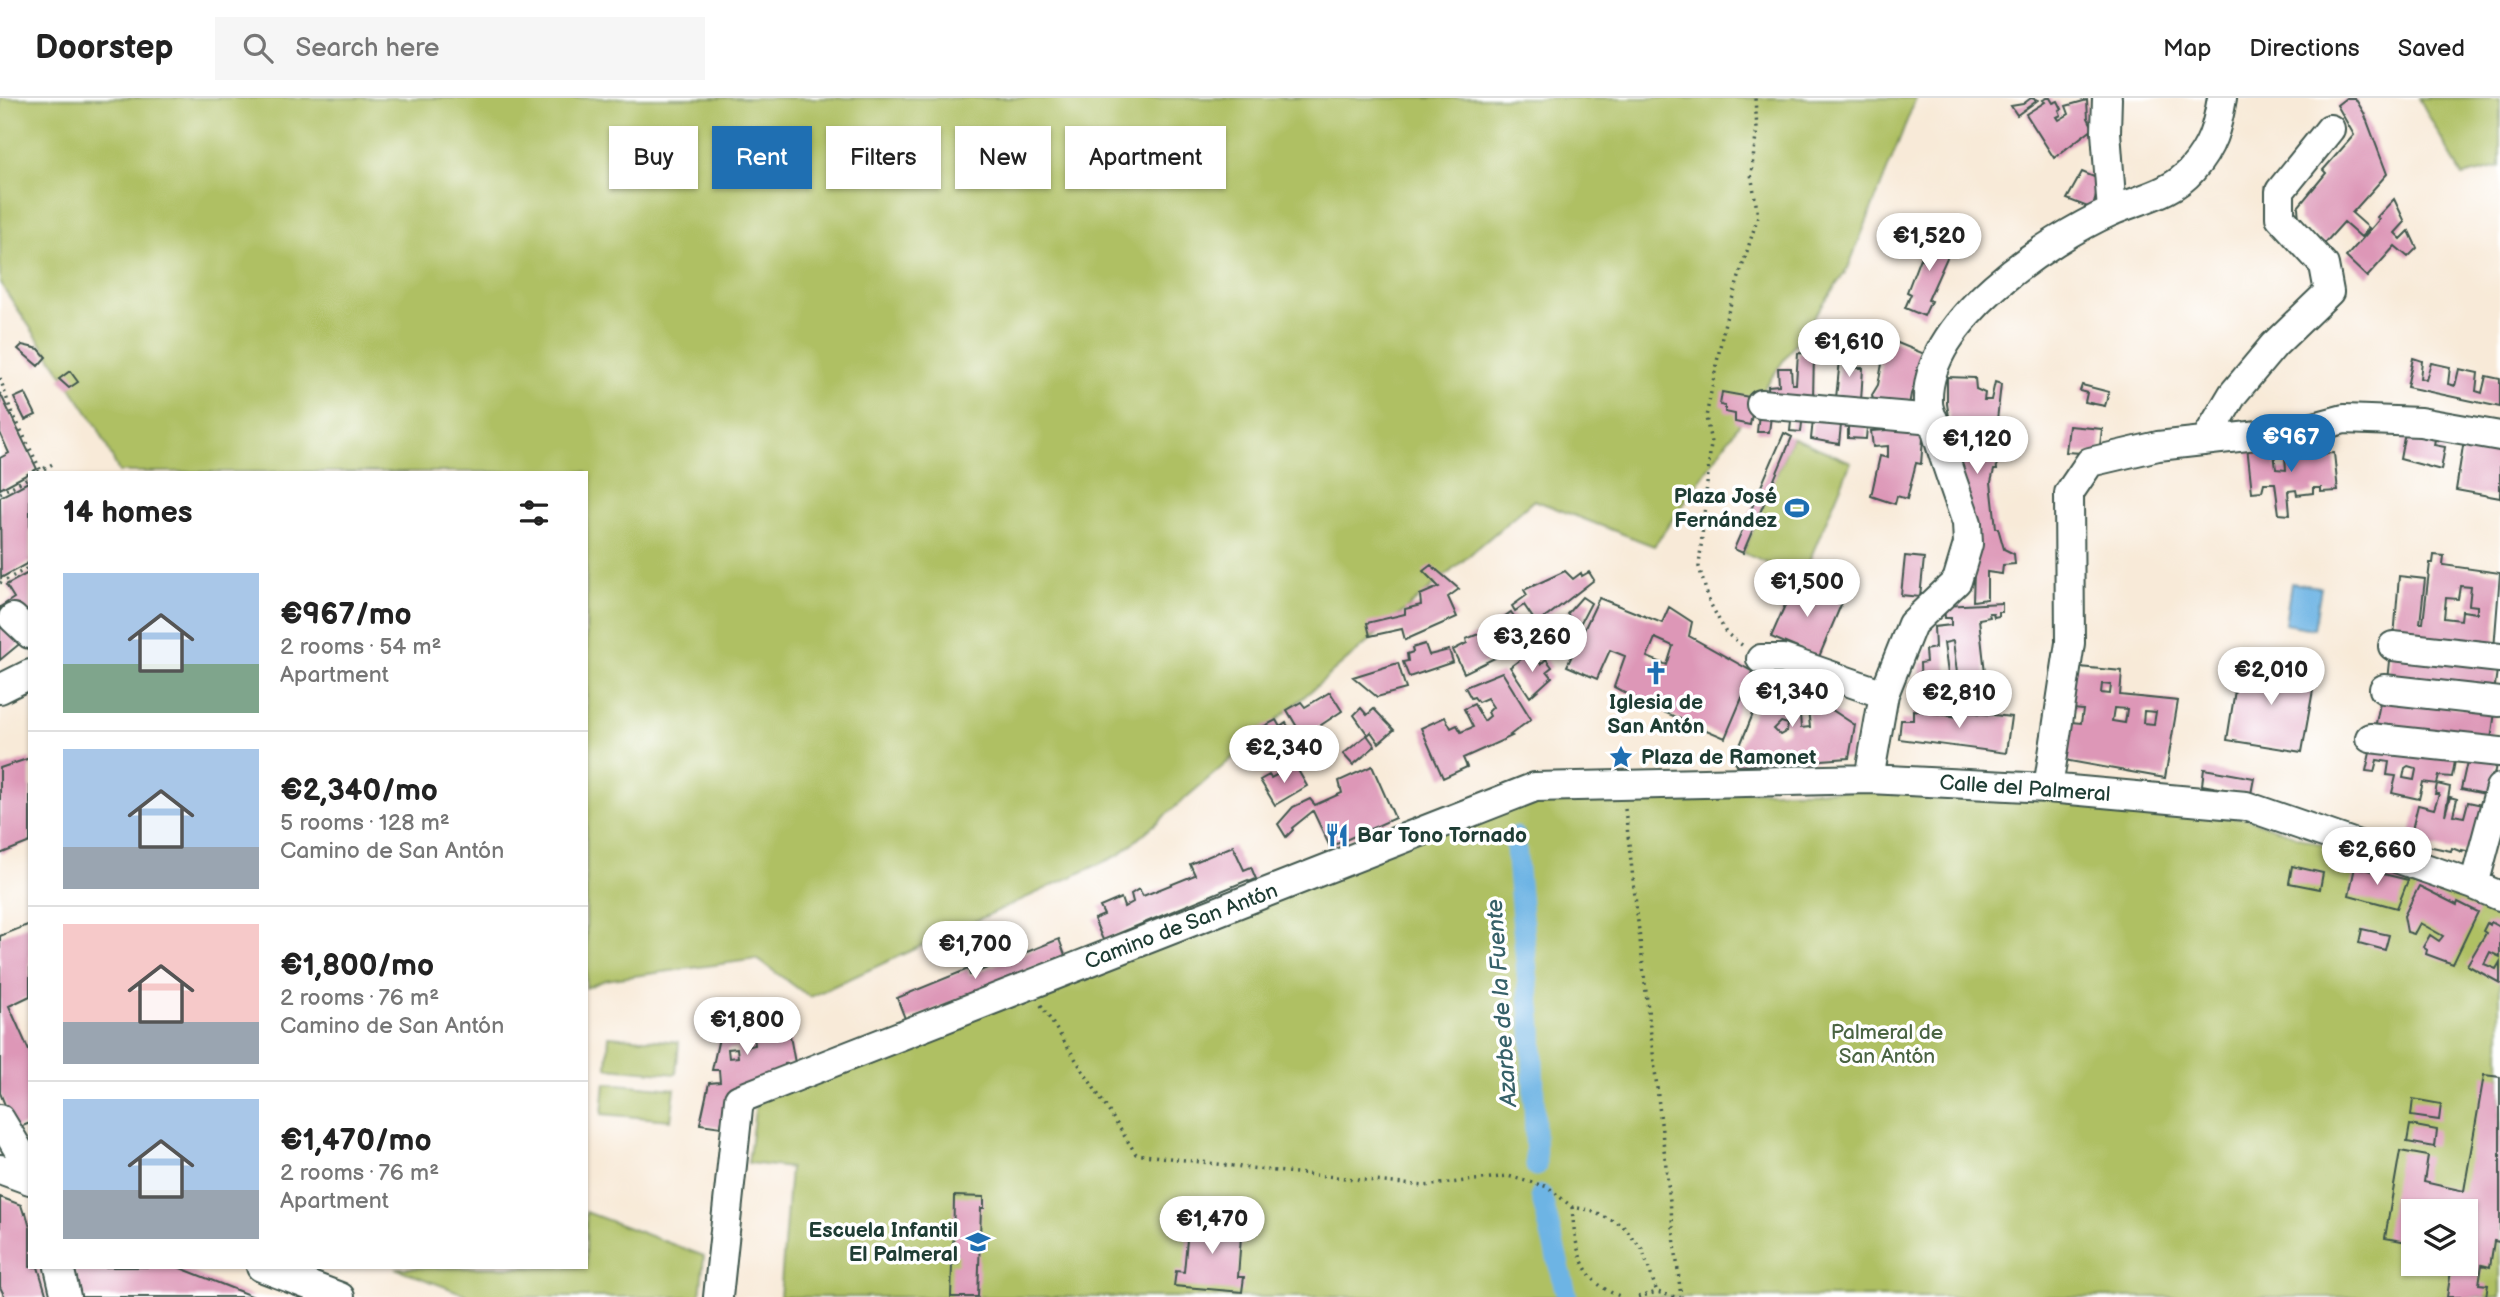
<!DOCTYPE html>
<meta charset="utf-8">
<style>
body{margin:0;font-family:"Balsamiq Sans",sans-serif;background:#f6f6f6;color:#222;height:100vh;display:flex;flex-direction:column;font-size:26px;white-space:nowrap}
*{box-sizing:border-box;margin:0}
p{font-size:23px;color:#767676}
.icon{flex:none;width:38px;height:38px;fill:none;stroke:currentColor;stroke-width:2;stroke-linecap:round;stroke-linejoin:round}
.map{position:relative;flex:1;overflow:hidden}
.panel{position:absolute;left:28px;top:373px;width:560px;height:798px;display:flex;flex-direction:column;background:#fff;border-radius:0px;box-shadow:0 2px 5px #0004}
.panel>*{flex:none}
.hud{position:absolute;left:609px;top:28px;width:665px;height:63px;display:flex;gap:14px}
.fabs{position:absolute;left:2401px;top:1101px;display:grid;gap:14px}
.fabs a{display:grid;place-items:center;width:77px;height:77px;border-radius:0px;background:#fff;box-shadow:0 2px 5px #0004;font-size:35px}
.price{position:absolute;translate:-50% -60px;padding:0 16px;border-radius:24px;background:#fff;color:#222;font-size:23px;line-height:46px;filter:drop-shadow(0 2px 4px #0008)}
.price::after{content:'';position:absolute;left:50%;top:42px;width:21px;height:16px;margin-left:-10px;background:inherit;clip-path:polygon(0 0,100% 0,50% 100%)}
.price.on{background:#1f6fb2;color:#fff}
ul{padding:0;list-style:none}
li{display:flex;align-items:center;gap:21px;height:175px;padding:0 35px}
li+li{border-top:2px solid #e0e0e0}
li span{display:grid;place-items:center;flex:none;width:196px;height:140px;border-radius:0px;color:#555}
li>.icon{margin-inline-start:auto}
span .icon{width:84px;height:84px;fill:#fffc;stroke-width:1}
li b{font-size:30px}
h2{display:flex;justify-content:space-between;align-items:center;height:84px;padding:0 35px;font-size:30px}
.chip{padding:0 24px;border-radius:0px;background:#fff;box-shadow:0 2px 5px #0004;font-size:24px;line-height:63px}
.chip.on{background:#1f6fb2;color:#fff}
header{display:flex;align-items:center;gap:42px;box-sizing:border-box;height:98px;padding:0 35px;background:#fff;border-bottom:2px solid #e0e0e0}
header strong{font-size:33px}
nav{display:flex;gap:38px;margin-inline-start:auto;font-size:24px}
.search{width:490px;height:63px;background:#f6f6f6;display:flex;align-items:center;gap:18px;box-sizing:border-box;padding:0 24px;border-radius:0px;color:#767676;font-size:26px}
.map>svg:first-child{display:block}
.green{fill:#afc063;stroke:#677e4c;stroke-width:2;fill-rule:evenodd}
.water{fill:#6db4e4;stroke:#46788c;stroke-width:2}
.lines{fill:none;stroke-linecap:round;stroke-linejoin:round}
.canal{stroke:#6db4e4;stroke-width:21}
.building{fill:#dd97b7;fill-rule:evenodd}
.minor-casing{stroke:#40574d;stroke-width:32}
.path{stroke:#40574d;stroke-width:3.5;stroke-dasharray:2 5;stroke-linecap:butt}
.minor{stroke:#fff;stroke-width:28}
.labels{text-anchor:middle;stroke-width:7;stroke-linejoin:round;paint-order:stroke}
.poi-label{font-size:21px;font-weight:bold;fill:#1f3d34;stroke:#fff;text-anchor:end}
.street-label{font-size:21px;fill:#1f3d34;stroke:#fff}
.park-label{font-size:21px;fill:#4a6442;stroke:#fff}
.water-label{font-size:23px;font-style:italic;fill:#366169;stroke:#fff}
</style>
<header>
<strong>Doorstep</strong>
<div class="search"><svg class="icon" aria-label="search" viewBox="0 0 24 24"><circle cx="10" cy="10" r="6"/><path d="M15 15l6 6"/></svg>Search here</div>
<nav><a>Map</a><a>Directions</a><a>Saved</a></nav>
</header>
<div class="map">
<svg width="2500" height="1199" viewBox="0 0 2500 1199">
<rect width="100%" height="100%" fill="#fff"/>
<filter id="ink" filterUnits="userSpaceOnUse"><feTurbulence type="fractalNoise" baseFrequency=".0143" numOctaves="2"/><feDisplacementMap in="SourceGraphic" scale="14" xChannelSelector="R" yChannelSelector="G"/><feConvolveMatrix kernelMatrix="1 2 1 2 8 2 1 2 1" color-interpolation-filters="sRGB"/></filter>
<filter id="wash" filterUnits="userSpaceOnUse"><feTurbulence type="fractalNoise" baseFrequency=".00686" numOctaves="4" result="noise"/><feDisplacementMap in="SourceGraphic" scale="28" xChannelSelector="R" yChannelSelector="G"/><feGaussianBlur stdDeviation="1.57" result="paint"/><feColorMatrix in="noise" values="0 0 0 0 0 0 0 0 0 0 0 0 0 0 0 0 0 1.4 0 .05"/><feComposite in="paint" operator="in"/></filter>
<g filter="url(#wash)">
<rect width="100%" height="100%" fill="#f8ead8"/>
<path class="green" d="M0,0H1916L1848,170L1654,448L1534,402L1119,757L810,899L757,861L605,882L586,890V374H119L97,328L0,185Z
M2419,0H2500V69L2462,78Z
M1792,339L1851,364L1802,480L1743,455Z
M1950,691L2246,720L2500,810V1199H780L790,1070L748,1065L756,1005L1531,696ZM2413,1113H2466V1166H2413Z
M609,938L679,944L676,976L607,970Z
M605,985L675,991L671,1022L602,1016Z
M586,1114L704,1158L700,1199H472L395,1170L586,1169Z"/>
<path class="water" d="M2291,485L2321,489L2314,531L2285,526Z"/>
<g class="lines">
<path class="canal" d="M1515,739L1532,931L1536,1068
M1541,1097L1567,1199"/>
</g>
<g id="blocks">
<path class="building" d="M2031,0L2038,2L2017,17L2011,8L2023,6Z
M2047,0H2050L2053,5L2058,3L2062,11L2059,12L2061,17L2057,19L2059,22L2069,16L2066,8L2087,2L2088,20L2093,30L2054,60L2026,16L2045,4L2043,2Z
M2346,0H2355L2364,15L2387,76L2352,115L2369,130L2361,139L2344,124L2325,145L2299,122L2298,109L2326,75L2323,72L2354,37L2337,7Z
M2082,74L2099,81L2093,111L2067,101Z
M2394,101L2405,124L2395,135L2401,141L2409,133L2417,150L2408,159L2395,148L2367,179L2346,159L2379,122L2377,119Z
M1939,127L1958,135L1928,202L1931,203L1924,218L1905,210L1911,196L1907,194L1920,160L1927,164L1931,152L1938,154L1943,140L1936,136Z
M1888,241L1927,257L1911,296L1908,313L1874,306L1872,297L1878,287L1882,266L1878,264Z
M22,247L39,251L46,259L38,268L18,251Z
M1841,252L1857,254L1856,261L1848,260V270H1863L1861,303L1836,300Z
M1798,255L1814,256L1813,300L1769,301L1768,288L1779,287L1778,270H1791L1792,286H1796Z
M2413,260L2422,263L2420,280L2426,282L2431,265L2450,269L2448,286L2455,288L2459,271L2478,275L2476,293L2482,295L2486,278L2500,281V309L2407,289Z
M70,273L78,284L69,290L59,281Z
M1947,279L1975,280L1976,291L1985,295L1984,302H1991L1995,284L2001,286L1995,340L1983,341L1986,363L1996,362L1997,372H1994L1991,384L1996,430H1998L2004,451L2014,456L2015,466L2003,467L2002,476L1987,474V501L1973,503L1974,474L1947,306Z
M2082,287L2109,294L2105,308L2085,304L2087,295L2080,293Z
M1722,294L1755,300L1750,327L1735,324V316L1725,314V308L1720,307Z
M0,295L37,371L0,391V360L9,355L0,335Z
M25,295L36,317L25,322L14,300Z
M1814,312L1868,317L1866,341L1848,340V329L1841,327L1839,346L1811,341Z
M1792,314L1803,315L1801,334L1790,333Z
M1759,316L1771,318L1769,334H1757Z
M1889,319L1924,328L1921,366L1916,365L1907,401L1897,398L1895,406L1871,398L1880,358L1888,360V348L1873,349L1871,333L1887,332Z
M2069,328L2102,331L2099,356L2066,354Z
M2405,334L2435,341L2434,347L2445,349L2441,372L2400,361Z
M1784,335L1792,339L1743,455L1734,451Z
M2467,341L2500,348V400L2456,392L2463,348H2465Z
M2273,347L2276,371L2286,372L2285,358L2334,355L2338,393L2321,394V390H2313V395L2297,397L2296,392L2288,393L2290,417L2279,416L2275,385H2264L2262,393L2252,394L2247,348Z
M30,383V464L1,480L0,399Z
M2434,457L2444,458L2443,467L2500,475L2494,551L2394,540L2399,478L2425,481L2420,525H2423L2430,465H2433ZM2460,488L2471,489L2469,507L2477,508V515L2462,513L2461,522L2444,520L2446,500L2458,501Z
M1905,458L1924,460L1920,499L1901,497Z
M1431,467L1459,491L1448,499L1457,519L1405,542L1402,531L1370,538L1367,525L1405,516V511L1421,507L1420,497L1439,489L1423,473Z
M1565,473L1573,481L1581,475L1582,478L1589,474L1594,482L1537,526L1524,507L1515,513L1512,508L1527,497L1524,492Z
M30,474V519L23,543L0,562V509L14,500L6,487Z
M1796,482L1843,502L1819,559L1771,539Z
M1582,499L1591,505L1579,528L1565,544L1549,531L1557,524L1565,531L1574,523L1567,516Z
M1599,500L1662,525L1669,509L1692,524L1689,538L1753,574L1725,640L1650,608L1614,589L1625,558L1610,552L1597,581L1567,568ZM1655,540L1673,548L1667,567L1647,559Z
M2002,505V514H1999V518L1994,519L1993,515H1989L1990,519L1979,521L1987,592L1970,596V600L1959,602L1958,590L1921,592L1920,565L1926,564L1925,552L1935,550L1934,529L1951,527V520H1945L1944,508ZM1953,543L1957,575L1948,576L1944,545Z
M1511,514L1526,535L1495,560L1464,575L1453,552L1467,545L1466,541L1481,535Z
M1425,546L1429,557L1449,552L1453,564L1409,579L1403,564L1408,563L1407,556L1413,554L1412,550Z
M2391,553L2498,565L2494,595L2388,583Z
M1527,557L1534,567L1537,563L1541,566L1546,561L1552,569L1547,573L1552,579L1530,599L1510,569Z
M2240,561L2260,564L2258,577L2276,580L2278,568L2316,575L2302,654L2227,642Z
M1398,565L1406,591L1377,599L1353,579Z
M2057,567L2122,573L2120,597L2178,603L2165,680L2047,659ZM2102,586L2111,587L2110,596L2101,595ZM2114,610L2127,611L2125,625L2112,623ZM2072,611L2083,612L2081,625L2071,624ZM2144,613L2156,614L2154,626L2143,625Z
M1771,572L1807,596L1802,606L1794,604L1791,612L1800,616L1801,630L1810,629L1808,611L1817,602L1855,627L1849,660L1738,668L1734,662ZM1781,624L1788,626L1787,633L1780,637L1774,631Z
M1502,574L1531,621L1510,637L1512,638L1463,660L1467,669L1443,680L1421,630L1445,619L1451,630L1457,627L1461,634L1473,629L1464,611L1474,606L1484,623L1490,618L1488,614L1493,609L1487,600L1478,604L1474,599L1471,600L1465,589Z
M1330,594L1342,613L1303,639L1287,612L1301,604L1305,609Z
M2381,600L2495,614L2491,642L2375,630Z
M1361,610L1367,617L1374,611L1394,632L1379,645L1371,634L1368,637L1354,617Z
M1913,612L1959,619V613L2011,619L2006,655L1899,641L1901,622H1913Z
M1276,622L1280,629L1286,625L1291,634L1285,638L1289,646L1270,656L1257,632Z
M1367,637L1375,648L1353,667L1343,656Z
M2371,650L2456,658L2452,679L2439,678L2437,686L2423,684L2419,701L2392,695L2396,678L2387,677L2389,664L2377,662L2374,674L2366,673ZM2408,668L2415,670L2416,672L2414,682L2403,680L2405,670Z
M2468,659L2497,662L2490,697L2461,691Z
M30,660V744L0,756V670Z
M1295,667L1307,688L1275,707L1260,682L1269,677L1271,680Z
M1372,668L1395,720L1330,749L1313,713L1292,730L1293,732L1286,739L1278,726L1293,709L1310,701L1315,707L1342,695L1339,683Z
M2204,671L2254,680L2251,696L2202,687Z
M2437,686L2450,689L2445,717L2450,699L2457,701L2453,717L2464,719L2468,704L2487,708L2476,755L2462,752V754L2452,750L2451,753L2409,744L2418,707L2434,711L2439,696H2435Z
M1233,748L1244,772L1251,769L1256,781L1249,784L1248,782L1103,842L1094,821L1104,817L1100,809L1121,800L1124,809L1133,804L1131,796L1139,791L1143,798L1195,777L1190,766Z
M2292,768L2323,775L2320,791L2289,785Z
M2355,769L2408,782L2397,810L2349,797Z
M2419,788L2457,807L2458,804L2478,814L2453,866L2426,856L2427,852L2423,849L2430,837L2439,843L2443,838L2420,825L2414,836L2407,834L2404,818Z
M2491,824L2500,829V859L2490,854L2484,866L2496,871L2500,864V885L2467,867L2486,835L2483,833L2487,825L2490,827Z
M30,826V898L9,908L30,955V1025L15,1031L0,995V838Z
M2362,831L2389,837L2385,852L2359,845Z
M1059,841L1065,857L906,923L897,900L968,871L970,877Z
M784,905L795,965L785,966L786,970L723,1019L721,1029L700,1026L709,985L720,984L719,972H712L725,912ZM778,930L779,939L770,941L769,931ZM754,938L755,947L746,949L745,939ZM737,950L738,959L729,960L728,951Z
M2484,977L2500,979V1144L2494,1143L2490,1169L2482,1167L2479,1186L2488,1187L2486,1199H2447L2452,1166H2466V1113H2413V1145L2385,1140L2400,1053L2428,1058L2424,1084L2464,1093Z
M2413,1001L2441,1006L2439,1022L2411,1018Z
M2410,1027L2437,1032L2435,1049L2407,1044Z
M954,1098L984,1099V1110H981L978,1199H951L952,1166H958L959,1157H953Z
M0,1099L21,1107L24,1116L26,1115L30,1130V1169H38L47,1199H5L0,1189Z
M1189,1120L1242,1125L1238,1179H1244L1242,1194L1174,1188L1176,1173L1184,1174Z
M74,1169H178L254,1199H81Z"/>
</g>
</g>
<g filter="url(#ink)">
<use href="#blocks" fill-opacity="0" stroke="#40574d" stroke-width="2"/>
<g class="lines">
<g class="minor-casing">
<path id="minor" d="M2107,0L2106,34L2112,113
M1761,306L1933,321
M2205,343L2233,296L2274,247L2329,194L2324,167L2280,119V93L2330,31
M13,520L30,536
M2393,548L2500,560
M1761,561H1783L1884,596
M0,591L30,576
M2384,591L2500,604
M2370,640L2500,654
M1869,681L1884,596L1912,526L1957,483L1968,446L1967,425C1956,393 1944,361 1935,329C1933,321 1928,312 1928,304C1925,223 2047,142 2112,113C2139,101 2171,96 2192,72C2212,49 2217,30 2222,0
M2048,690L2070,545L2069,395L2090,364L2158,348L2303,332L2344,321L2420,324L2500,338
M2474,787L2500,690
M0,1021L30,1071
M0,1071L30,1082
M59,1169L66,1199
M261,1169L340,1199
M718,1199L739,1001L1535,689L1869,681L2048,690L2246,708L2474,787L2500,798"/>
</g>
<path class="path" d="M0,280L10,310L41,373
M38,374L56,364
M0,395L30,379
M0,485L30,469
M1742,547L1726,535L1709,503L1699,469L1711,345L1706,319L1725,224L1758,118L1751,76L1757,31L1755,0
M1625,711L1681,1199
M1041,907L1136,1056L1266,1072L1424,1088L1508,1078L1548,1089L1572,1109L1589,1112L1622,1127L1642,1151L1657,1194L1675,1199
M1572,1109C1575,1149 1580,1186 1623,1199
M1638,1199L1657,1194"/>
<use href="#minor" class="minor"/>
</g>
</g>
<defs>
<g id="stadium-bare" transform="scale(1.89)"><path d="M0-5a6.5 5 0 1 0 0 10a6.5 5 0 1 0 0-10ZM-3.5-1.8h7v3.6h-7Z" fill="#1f6fb2" stroke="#fff" stroke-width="2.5" paint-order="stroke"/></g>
<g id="church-bare" transform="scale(1.89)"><path d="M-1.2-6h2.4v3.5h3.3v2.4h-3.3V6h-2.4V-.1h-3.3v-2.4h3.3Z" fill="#1f6fb2" stroke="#fff" stroke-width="2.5" paint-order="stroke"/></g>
<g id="sight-bare" transform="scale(1.89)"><path d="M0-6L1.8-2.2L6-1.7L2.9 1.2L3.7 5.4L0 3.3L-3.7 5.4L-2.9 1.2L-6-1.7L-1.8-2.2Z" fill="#1f6fb2" stroke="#fff" stroke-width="2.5" paint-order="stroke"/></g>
<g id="restaurant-bare" transform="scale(1.89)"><path d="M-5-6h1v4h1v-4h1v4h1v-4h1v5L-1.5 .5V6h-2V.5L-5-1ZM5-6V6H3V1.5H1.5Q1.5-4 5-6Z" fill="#1f6fb2" stroke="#fff" stroke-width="2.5" paint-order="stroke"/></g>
<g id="school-bare" transform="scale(1.89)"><path d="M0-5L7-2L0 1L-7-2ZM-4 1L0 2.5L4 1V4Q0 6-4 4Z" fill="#1f6fb2" stroke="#fff" stroke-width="2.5" paint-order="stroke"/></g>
</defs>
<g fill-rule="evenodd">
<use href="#stadium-bare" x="1797" y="410"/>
<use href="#church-bare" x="1656" y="575"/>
<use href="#sight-bare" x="1621" y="659"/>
<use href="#restaurant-bare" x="1337" y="737"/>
<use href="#school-bare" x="978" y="1144"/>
</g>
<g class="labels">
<g class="poi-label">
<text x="1777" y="405">Plaza José<tspan x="1777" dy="24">Fernández</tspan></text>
<text x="1656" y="611" text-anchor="middle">Iglesia de<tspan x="1656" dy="24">San Antón</tspan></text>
<text x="1641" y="666" text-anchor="start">Plaza de Ramonet</text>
<text x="1357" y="744" text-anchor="start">Bar Tono Tornado</text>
<text x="958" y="1139">Escuela Infantil<tspan x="958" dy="24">El Palmeral</tspan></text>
</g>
<g class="street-label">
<text transform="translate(2025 690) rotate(4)" y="7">Calle del Palmeral</text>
<text transform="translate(1181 828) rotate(-21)" y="7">Camino de San Antón</text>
</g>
<g class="park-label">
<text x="1887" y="941">Palmeral de<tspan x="1887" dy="24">San Antón</tspan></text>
</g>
<g class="water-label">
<text transform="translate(1501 905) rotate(-94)" y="8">Azarbe de la Fuente</text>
</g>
</g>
</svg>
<div class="fabs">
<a><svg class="icon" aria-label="layers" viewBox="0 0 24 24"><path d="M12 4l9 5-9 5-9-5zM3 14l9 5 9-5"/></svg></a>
</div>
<b class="price" style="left:1929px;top:175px">€1,520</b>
<b class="price" style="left:1849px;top:281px">€1,610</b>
<b class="price on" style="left:2291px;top:376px">€967</b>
<b class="price" style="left:1977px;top:378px">€1,120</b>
<b class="price" style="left:1807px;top:521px">€1,500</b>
<b class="price" style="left:1532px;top:576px">€3,260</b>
<b class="price" style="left:2271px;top:609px">€2,010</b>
<b class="price" style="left:1792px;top:631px">€1,340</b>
<b class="price" style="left:1959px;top:632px">€2,810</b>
<b class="price" style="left:1284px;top:687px">€2,340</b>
<b class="price" style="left:2377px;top:789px">€2,660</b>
<b class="price" style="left:975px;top:883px">€1,700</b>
<b class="price" style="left:747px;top:959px">€1,800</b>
<b class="price" style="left:1212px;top:1158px">€1,470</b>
<div class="hud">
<a class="chip">Buy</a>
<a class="chip on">Rent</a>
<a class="chip">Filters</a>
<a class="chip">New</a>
<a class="chip">Apartment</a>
</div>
<section class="panel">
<h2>14 homes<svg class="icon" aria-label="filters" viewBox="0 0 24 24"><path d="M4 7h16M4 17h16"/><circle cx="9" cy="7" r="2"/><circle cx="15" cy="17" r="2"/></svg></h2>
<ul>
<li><span style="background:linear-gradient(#a9c7e8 65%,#7fa58c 0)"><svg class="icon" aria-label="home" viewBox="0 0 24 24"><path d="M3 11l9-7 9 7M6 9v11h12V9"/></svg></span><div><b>€967/mo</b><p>2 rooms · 54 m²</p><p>Apartment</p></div></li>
<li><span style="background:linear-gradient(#a9c7e8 70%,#9aa5b1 0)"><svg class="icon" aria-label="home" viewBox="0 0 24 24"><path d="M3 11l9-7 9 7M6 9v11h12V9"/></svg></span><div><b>€2,340/mo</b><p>5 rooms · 128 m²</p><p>Camino de San Antón</p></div></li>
<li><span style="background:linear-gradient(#f6c9c9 70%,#9aa5b1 0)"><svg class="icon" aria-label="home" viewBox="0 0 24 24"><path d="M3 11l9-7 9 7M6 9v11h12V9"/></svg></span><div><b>€1,800/mo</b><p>2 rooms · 76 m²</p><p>Camino de San Antón</p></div></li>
<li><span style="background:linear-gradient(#a9c7e8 65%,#9aa5b1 0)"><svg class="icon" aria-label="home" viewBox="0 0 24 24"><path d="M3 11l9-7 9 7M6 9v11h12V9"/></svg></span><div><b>€1,470/mo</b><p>2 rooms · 76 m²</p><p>Apartment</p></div></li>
</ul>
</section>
</div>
